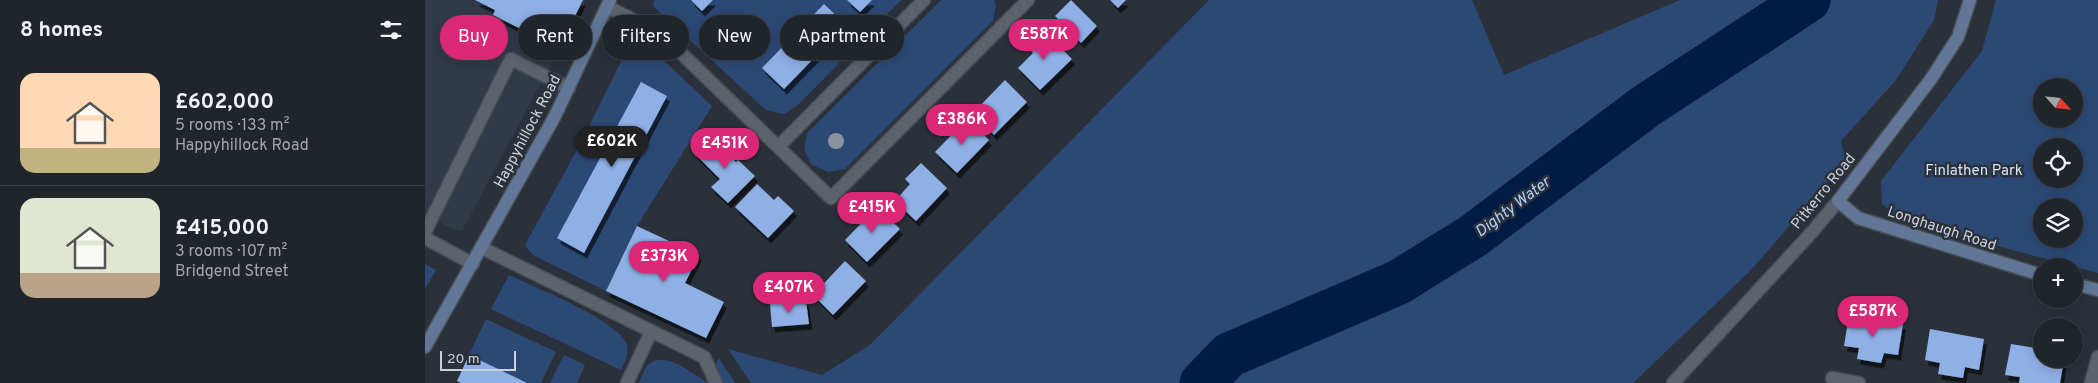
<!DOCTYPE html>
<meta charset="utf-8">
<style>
body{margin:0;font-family:Overpass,sans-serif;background:#282d34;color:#f1f3f6;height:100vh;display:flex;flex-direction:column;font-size:19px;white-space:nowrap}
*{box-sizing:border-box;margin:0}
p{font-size:16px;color:#a2a5a9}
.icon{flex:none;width:28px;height:28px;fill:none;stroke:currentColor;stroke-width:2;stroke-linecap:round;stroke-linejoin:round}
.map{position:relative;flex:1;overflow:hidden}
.panel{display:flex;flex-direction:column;background:#20252c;width:425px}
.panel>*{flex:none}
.top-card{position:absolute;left:15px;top:15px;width:475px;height:45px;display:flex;gap:10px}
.needle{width:32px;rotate:117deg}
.fabs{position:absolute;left:1608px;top:78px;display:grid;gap:10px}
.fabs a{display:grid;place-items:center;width:50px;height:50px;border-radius:50%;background:#20252c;box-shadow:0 2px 12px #0003,0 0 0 1px #3d4248;font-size:25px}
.scale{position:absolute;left:15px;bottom:12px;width:76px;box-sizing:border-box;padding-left:5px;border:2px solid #cdd1d7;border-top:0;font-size:14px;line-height:18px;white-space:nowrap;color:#cdd1d7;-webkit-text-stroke:4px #2b313b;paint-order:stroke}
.price{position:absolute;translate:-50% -42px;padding:0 11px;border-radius:18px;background:#db2777;color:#fff;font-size:16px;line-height:32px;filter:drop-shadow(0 1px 2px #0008)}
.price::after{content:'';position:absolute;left:50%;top:30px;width:15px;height:11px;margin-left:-8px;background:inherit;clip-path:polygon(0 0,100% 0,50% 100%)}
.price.active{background:#222;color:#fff}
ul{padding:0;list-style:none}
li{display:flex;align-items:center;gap:15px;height:125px;padding:0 20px}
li+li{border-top:1px solid #3d4248}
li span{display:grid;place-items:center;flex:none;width:140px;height:100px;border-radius:15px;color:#555}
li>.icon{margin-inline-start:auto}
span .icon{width:60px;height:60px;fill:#fffc;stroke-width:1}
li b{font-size:21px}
h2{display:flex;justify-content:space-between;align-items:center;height:60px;padding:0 20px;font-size:21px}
.chip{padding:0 18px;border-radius:22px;background:#20252c;box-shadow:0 2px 12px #0003,0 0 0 1px #3d4248;font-size:18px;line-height:45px}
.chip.active{background:#db2777;color:#fff}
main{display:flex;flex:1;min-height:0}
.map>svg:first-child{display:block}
.built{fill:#313a49}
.green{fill:#2c4976;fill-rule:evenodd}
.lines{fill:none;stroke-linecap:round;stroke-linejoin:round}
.river{stroke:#021b45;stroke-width:45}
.building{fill:#8fb0e5;filter:url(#shadow)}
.lane-casing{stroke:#474d54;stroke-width:15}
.street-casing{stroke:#474d54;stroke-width:15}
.secondary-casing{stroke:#474d54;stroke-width:15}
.lane{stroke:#5c636d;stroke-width:12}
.street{stroke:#5c636d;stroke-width:12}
.secondary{stroke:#627798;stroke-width:12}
.tree{fill:#8a929f}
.labels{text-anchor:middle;stroke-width:5;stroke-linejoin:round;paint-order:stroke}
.street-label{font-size:15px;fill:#cdd1d7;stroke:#2b313b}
.park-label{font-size:15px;fill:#d8e2f1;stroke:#2b313b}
.water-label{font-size:16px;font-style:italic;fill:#b1cdf9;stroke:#2b313b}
</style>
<main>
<section class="panel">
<h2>8 homes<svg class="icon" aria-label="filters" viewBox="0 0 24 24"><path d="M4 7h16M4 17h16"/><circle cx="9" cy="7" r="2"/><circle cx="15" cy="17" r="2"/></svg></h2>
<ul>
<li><span style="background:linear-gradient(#ffd9b3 75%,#c2b280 0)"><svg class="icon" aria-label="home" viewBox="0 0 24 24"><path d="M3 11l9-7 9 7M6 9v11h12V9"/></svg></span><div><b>£602,000</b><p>5 rooms · 133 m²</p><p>Happyhillock Road</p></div></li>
<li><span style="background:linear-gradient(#dfe7d0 75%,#b9a48a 0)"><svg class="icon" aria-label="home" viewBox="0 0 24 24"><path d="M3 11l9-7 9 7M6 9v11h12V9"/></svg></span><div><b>£415,000</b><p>3 rooms · 107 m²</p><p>Bridgend Street</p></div></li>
</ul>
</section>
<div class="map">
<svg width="1673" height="383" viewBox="0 0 1673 383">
<defs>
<filter id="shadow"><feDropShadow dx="3" dy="5.5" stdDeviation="0" flood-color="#0009"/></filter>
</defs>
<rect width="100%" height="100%" fill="#2b313b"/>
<path class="built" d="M0,0H160L37,231L30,230L0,215Z"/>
<path class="green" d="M229,0H476L373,105L359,114L341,110L228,6Z
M516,0H569L571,5L568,21L420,169L403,172L387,165L379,150L382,133Z
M784,0H1047L1079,75L1255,0H1513L1509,20L1471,80L1416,141L1421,161L1326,270L1208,383H326L303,349L397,375L445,345Z
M1571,0H1673V273L1476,220L1457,204L1456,181L1557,51ZM1616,86H1649V119H1616ZM1616,146H1649V179H1616ZM1616,206H1649V239H1616Z
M203,47L234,56L287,106L212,226L181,291L108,255L100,245L159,137Z
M0,264L11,270L0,289Z
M84,275C109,287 195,321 202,345C204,354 200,362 196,370L66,309Z
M61,319L131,352L116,383H102L44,355Z
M139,355L160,365L152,383H125Z
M294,358L310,383H214C216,378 219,369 223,365C240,349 266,373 283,383Z"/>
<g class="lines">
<path class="river" d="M777,383L804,355L974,282L1048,236L1221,106L1383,0"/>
</g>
<path class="building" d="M50,0H158L134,48L68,15L70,10Z
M266,0H288L277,11Z
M422,0H447L435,12Z
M646,0L672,26L656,43L630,16Z
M685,0H701L693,8Z
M399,4L421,25L359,89L337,68Z
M620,32L647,59L615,90L593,68L608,53L604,48Z
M580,80L602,102L569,135L548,113Z
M216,82L242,96L159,253L132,238Z
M542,119L564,140L532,173L510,152Z
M286,138L311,162L313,160L330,176L303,203L286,187L295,179L270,154Z
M496,163L522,188L491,221L470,201L485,184L480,179Z
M332,184L349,200L353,196L369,211L343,238L310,207Z
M452,207L475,229L442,262L420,240Z
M212,226L274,255L260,283L299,302L281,338L181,291Z
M420,261L441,281L408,315L388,295Z
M381,301L384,324L347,327L345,304Z
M1424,315L1478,324L1473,355L1459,353L1456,363L1432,359L1434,348L1419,346Z
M1505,329L1559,339L1554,370L1540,367L1538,378L1513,374L1515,363L1500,360Z
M1586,344L1616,349V359H1639L1635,383H1594L1595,377L1580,375Z
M44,355L67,366L102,383H36L32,381Z"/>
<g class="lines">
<g class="lane-casing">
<path id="lane" d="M0,232L86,59L144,88
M279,357L291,383"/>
</g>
<g class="street-casing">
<path id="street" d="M182,7L205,18L257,54L406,198L603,0
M353,147L499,0
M0,238L48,264
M57,248L279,357
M1407,378L1434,383
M202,383L226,332
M1248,383L1388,231L1413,201
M1666,383L1673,357"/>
</g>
<g class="secondary-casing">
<path id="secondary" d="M1545,0L1533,37L1506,79L1413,201L1433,218L1616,275
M1649,284L1673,290
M0,347L130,116L185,0"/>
</g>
<use href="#lane" class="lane"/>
<use href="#street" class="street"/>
<use href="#secondary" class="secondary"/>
</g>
<circle class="tree" cx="411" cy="141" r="8"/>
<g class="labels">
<g class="street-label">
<text transform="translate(102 131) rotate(-62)" y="5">Happyhillock Road</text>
<text transform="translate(1398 191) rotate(-51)" y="5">Pitkerro Road</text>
<text transform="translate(1517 228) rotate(18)" y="5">Longhaugh Road</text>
</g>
<g class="park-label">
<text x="1549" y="175">Finlathen Park</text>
</g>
<g class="water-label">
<text transform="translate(1087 206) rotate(-37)" y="6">Dighty Water</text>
</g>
</g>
</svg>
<div class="fabs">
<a><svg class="needle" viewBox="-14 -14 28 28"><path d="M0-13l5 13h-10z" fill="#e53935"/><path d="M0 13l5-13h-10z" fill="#a2a5a9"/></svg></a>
<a><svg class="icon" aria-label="locate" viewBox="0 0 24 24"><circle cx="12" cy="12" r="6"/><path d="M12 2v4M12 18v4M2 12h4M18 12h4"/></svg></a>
<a><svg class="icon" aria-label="layers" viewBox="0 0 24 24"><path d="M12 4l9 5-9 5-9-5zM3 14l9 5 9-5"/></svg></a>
<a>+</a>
<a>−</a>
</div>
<div class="scale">20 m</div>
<b class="price" style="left:619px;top:61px">£587K</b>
<b class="price" style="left:537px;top:146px">£386K</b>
<b class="price active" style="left:187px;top:168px">£602K</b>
<b class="price" style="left:300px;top:170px">£451K</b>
<b class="price" style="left:447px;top:234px">£415K</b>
<b class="price" style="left:239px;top:283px">£373K</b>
<b class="price" style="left:364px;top:314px">£407K</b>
<b class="price" style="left:1448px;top:338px">£587K</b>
<div class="top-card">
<a class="chip active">Buy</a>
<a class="chip">Rent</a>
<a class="chip">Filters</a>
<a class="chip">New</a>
<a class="chip">Apartment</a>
</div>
</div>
</main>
